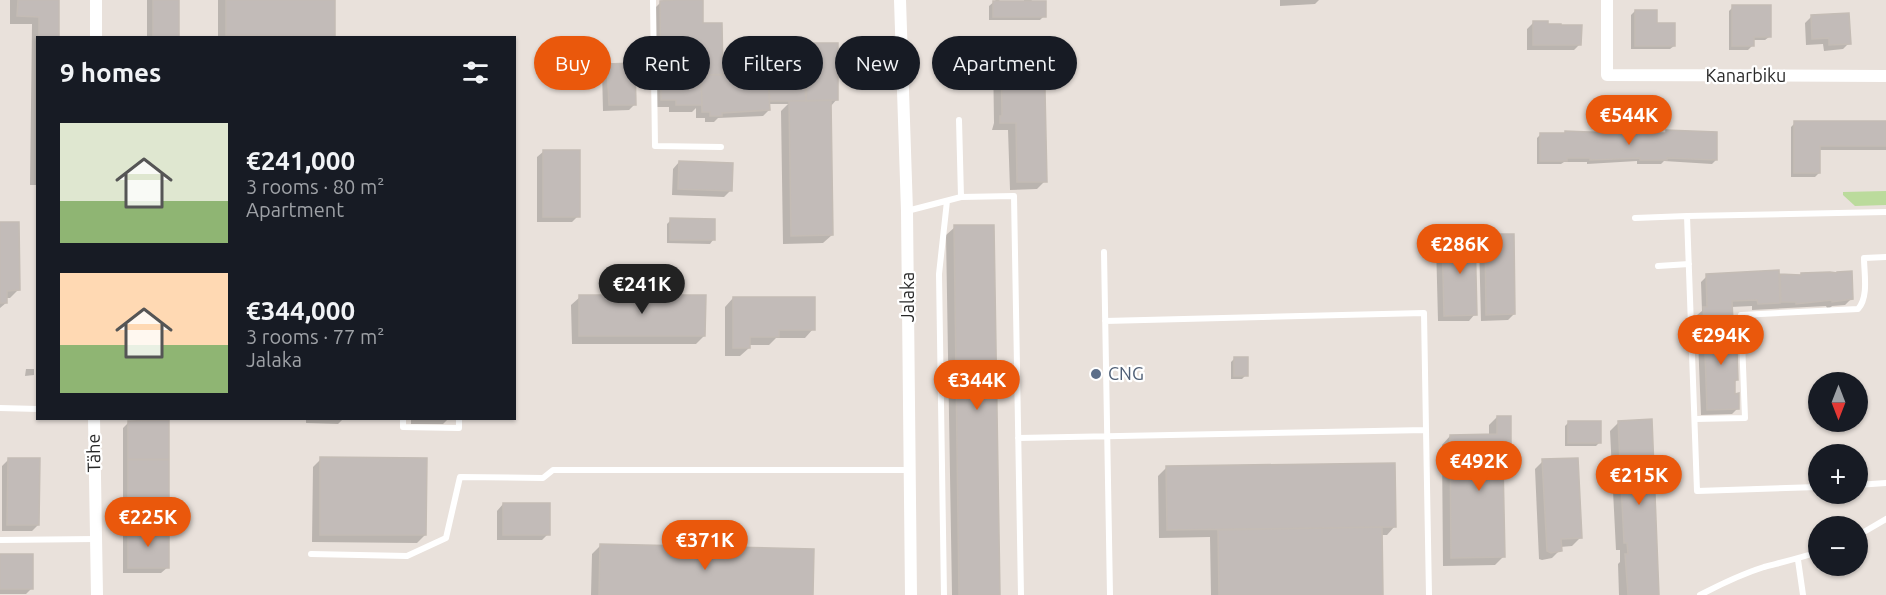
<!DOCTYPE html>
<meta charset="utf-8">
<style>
body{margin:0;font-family:Ubuntu,sans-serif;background:#242831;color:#f1f3f6;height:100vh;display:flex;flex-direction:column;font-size:22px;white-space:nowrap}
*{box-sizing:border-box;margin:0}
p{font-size:20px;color:#9ea1a6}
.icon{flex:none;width:33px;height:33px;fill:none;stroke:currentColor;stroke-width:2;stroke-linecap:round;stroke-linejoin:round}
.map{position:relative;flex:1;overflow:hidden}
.side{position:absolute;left:36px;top:36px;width:480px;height:384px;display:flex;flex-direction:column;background:#171b24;border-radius:0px;box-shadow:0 2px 4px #0004}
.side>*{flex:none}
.banner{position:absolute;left:534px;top:36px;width:570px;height:54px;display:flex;gap:12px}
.needle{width:39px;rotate:180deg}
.tools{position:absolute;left:1808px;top:372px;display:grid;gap:12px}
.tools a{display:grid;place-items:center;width:60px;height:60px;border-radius:50%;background:#171b24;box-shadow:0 2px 4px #0004;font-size:30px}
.price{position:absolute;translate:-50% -51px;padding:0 14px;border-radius:21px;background:#ea580c;color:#fff;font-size:20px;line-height:39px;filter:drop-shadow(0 2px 3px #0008)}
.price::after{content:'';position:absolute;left:50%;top:36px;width:18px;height:14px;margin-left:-9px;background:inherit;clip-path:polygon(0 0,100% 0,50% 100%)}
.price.current{background:#222;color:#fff}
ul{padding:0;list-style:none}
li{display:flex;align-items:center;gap:18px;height:150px;padding:0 24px}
li span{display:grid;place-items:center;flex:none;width:168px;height:120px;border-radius:0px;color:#555}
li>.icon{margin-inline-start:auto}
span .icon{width:72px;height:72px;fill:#fffc;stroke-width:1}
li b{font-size:26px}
h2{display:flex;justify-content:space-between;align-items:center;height:72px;padding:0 24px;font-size:26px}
.tag{padding:0 21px;border-radius:27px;background:#171b24;box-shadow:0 2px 4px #0004;font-size:21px;line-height:54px}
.tag.current{background:#ea580c;color:#fff}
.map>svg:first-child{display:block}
.green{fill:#bbdb9c}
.shadow{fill:#0003}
.building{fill:#c2bbb8;stroke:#c4bcb5;stroke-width:1.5}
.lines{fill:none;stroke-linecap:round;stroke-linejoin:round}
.lane{stroke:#fff;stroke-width:6}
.street{stroke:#fff;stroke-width:12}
.service-dot{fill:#5c6f8a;stroke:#fff;stroke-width:2}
.labels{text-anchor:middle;stroke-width:4.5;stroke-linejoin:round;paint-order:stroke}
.street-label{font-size:18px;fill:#282828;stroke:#fff}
.service-label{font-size:18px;fill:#4e5e75;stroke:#fff;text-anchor:start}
</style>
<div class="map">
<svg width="1886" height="595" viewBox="0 0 1886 595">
<rect width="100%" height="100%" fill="#e9e1db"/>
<path class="green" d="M1886,191V205L1855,206L1843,195V192Z"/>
<path class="shadow" d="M10,0H58V38H38V185H30L32,24H10Z
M147,0H177V38H147Z
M218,0H334L333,36L218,38Z
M672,0H701V25L719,76H734L740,70H766L768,68L789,87H802L803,51L810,45L837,99L831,106L832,235L823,243L783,244L781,111L788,104H769V110L763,116L718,118L714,122H705V118H696V108L692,112H669V107H653L652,11L660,3H670Z
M996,0H1000L997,2L1024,3V0H1032L1030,3L1044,16L1040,20H989V6Z
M1280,0H1319L1315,4L1280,6Z
M1733,7L1769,37L1765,40H1752V46L1748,50H1729V11Z
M1635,11L1656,24L1674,46L1670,49H1631V15Z
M1811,17L1849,43L1843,49L1824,51L1823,44L1806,45L1805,23Z
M1533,23L1580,44L1574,50H1527V29Z
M1001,47L1045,181L1037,189L1010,190L1008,130H992L994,123L993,55Z
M608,65L635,104L629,110L603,111L602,71Z
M1795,123H1886V150H1819V173L1815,177H1791V127Z
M1616,132L1664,134L1666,132L1716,160L1712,164L1664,161L1661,164H1637V161L1587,164V162H1564L1561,164H1537V138L1541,134L1613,135Z
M544,151L578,216L572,222H537V157Z
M679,162L730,191L724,197L672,195L673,169Z
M671,220L713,240L710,244L667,243V224Z
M0,223L18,290L10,298H6V303L0,308Z
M955,227L998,595H952L946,235Z
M1485,236L1514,314L1508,320L1481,321L1479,242Z
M1442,237L1475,314L1469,321H1438L1436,243Z
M1778,275L1794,276L1851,299L1845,305L1832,306L1830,308H1827L1826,306L1752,310V306L1731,307L1735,337L1732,340L1737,380L1733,383L1734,395L1738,408L1732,414L1701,415L1697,315L1702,311L1701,282L1707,276Z
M580,297L704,336L696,344H572L571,305Z
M733,298L813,329L805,338H776L769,345H749V348L740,356H725V307Z
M1235,358L1246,375L1242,379H1231V362Z
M26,369H34V375L25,376Z
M1497,417L1510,461L1502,469L1503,557L1495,565L1443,566L1442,445L1450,436H1489V425Z
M306,418H344L338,424L306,423Z
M411,418H449L443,424H411Z
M129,422H167L168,567L161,573H123V428Z
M1569,422L1600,442L1596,446H1565V426Z
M1618,423L1657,595H1619L1618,564L1620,562V550H1616L1610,431Z
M321,459L425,535L417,543L312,542L313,467Z
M8,460L38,525L32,531H2V466Z
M1543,461L1580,538L1572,546L1560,547V550L1552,558L1542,560L1539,559L1535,469Z
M1167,467L1395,526L1387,535H1381L1382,595H1211L1210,537L1159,538L1158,476Z
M503,504L548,534L542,540H497V511Z
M600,546L812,595H591L592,554Z
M0,556L32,588L26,594H0Z"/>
<path class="building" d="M18,0H59V38H39V17L17,16Z
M153,0H179V38H153Z
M226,0H335V37L226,35Z
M675,0H703V23H722L723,75H701L702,105H676V100H661L660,1Z
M993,1H1046V17H993Z
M1732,5H1771V37H1754V46H1732Z
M1635,10H1657V23H1675V46H1635Z
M1849,13L1851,44L1829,45V38L1812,39L1811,15Z
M1533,21H1548V24H1561V25H1582L1581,45H1533Z
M809,43H838V100L806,101Z
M1044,45L1047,182H1017L1016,123H1000V116H1002L1001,46Z
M635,63L636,105H609L607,64Z
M767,66H790L791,86L805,85L806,101H770Z
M767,68L770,110L722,113V116H710V112H702L701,75L739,74V69Z
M831,100L833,235L791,236L789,101Z
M1794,121H1886V146H1820V173H1794Z
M1642,130V133H1666V130L1717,132V160L1667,158V160H1640V158L1590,160V158H1567V161H1540V133H1565V131L1615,133V131Z
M543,150H580V217H543Z
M679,161L733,163L732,191L678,189Z
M670,218L715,219V240H670Z
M0,222H19L20,290L7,291V303H0Z
M954,225H994L1000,595H959Z
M1475,234L1477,315L1444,316L1442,235Z
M1485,234H1514L1515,314L1486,315Z
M1779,270L1780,303L1758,304L1757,300L1732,301L1733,322L1704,324L1703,307H1707L1706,274Z
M1852,271L1853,299L1832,302V300L1796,304V302H1781L1780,274L1801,275V273L1830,272L1837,273V272Z
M579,295H706L705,336H579Z
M733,297H815V330H779V337H750V348H733Z
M1733,322H1736V337H1733L1734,351H1737L1738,380H1735V394L1739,393V409L1707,410L1704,324Z
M1234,357H1248V376H1234Z
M1497,416H1511V462H1503L1505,557L1451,558L1450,435L1497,434Z
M1652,419L1659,595H1628L1625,554H1628L1627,543H1624L1618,421Z
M169,420V459H128V421Z
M1568,421H1601V443H1568Z
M320,457L427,458L426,535H320Z
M8,458H40L39,525H7Z
M1578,458L1582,538L1561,539L1562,551L1551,553L1547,551L1542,459Z
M128,460H169V527H128Z
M1395,463L1396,527L1167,530L1166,466Z
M503,503H550V535H503Z
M1382,527L1383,595H1219L1218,530Z
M128,528H169V568H128Z
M600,544L814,549L813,595H599Z
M0,554H33V589H0Z"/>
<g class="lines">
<path class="lane" d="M653,0L655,146L721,147
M959,120L961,197
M907,211L961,197L1014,196L1021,595
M1635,218L1687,216
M1104,252L1110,595
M1658,266L1689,264
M1105,321L1424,313L1426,430
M0,408L38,409
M403,418V427L459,428V418
M1695,419L1745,418L1741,315L1858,309C1869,297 1864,273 1864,258L1886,257
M1018,438L1426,430L1429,595
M1857,485L1886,483
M1818,487L1697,491L1687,216L1886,212
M1857,536L1886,519
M0,540L96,539
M311,554L407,556L446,538L460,477L543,478L553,470H909
M1798,560L1803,595
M944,595L939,274L947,201
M1700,595C1721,584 1742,574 1764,567C1783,562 1800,558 1818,552"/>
<path class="street" d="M96,0V38
M900,0L907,211L911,595
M1607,0V75L1886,76
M94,418L97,595"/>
</g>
<circle class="service-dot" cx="1096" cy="374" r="6"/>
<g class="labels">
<g class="street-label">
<text x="1746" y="82">Kanarbiku</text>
<text transform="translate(908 297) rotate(-90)" y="6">Jalaka</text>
<text transform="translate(94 453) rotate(-91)" y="6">Tähe</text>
</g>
<g class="service-label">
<text x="1108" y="380">CNG</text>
</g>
</g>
</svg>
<div class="tools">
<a><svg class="needle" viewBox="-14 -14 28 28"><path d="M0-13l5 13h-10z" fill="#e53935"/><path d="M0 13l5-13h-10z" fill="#9ea1a6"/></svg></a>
<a>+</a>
<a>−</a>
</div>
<b class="price" style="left:1629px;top:146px">€544K</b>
<b class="price" style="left:1460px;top:275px">€286K</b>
<b class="price current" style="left:642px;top:315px">€241K</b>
<b class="price" style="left:1721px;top:366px">€294K</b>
<b class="price" style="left:977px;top:411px">€344K</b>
<b class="price" style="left:1479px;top:492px">€492K</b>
<b class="price" style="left:1639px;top:506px">€215K</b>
<b class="price" style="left:148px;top:548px">€225K</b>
<b class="price" style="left:705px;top:571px">€371K</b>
<div class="banner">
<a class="tag current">Buy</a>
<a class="tag">Rent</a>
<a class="tag">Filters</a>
<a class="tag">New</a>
<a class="tag">Apartment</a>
</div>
<section class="side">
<h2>9 homes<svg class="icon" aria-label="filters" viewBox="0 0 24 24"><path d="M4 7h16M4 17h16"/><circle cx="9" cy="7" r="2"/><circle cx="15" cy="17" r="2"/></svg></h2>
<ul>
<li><span style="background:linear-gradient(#dfe7d0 65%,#8fb573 0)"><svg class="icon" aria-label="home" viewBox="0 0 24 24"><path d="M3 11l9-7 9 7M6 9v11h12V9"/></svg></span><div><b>€241,000</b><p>3 rooms · 80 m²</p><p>Apartment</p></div></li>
<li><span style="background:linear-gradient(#ffd9b3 60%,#8fb573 0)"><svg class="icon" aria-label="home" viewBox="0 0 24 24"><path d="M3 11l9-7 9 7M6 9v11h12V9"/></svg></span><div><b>€344,000</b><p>3 rooms · 77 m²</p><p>Jalaka</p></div></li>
</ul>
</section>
</div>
